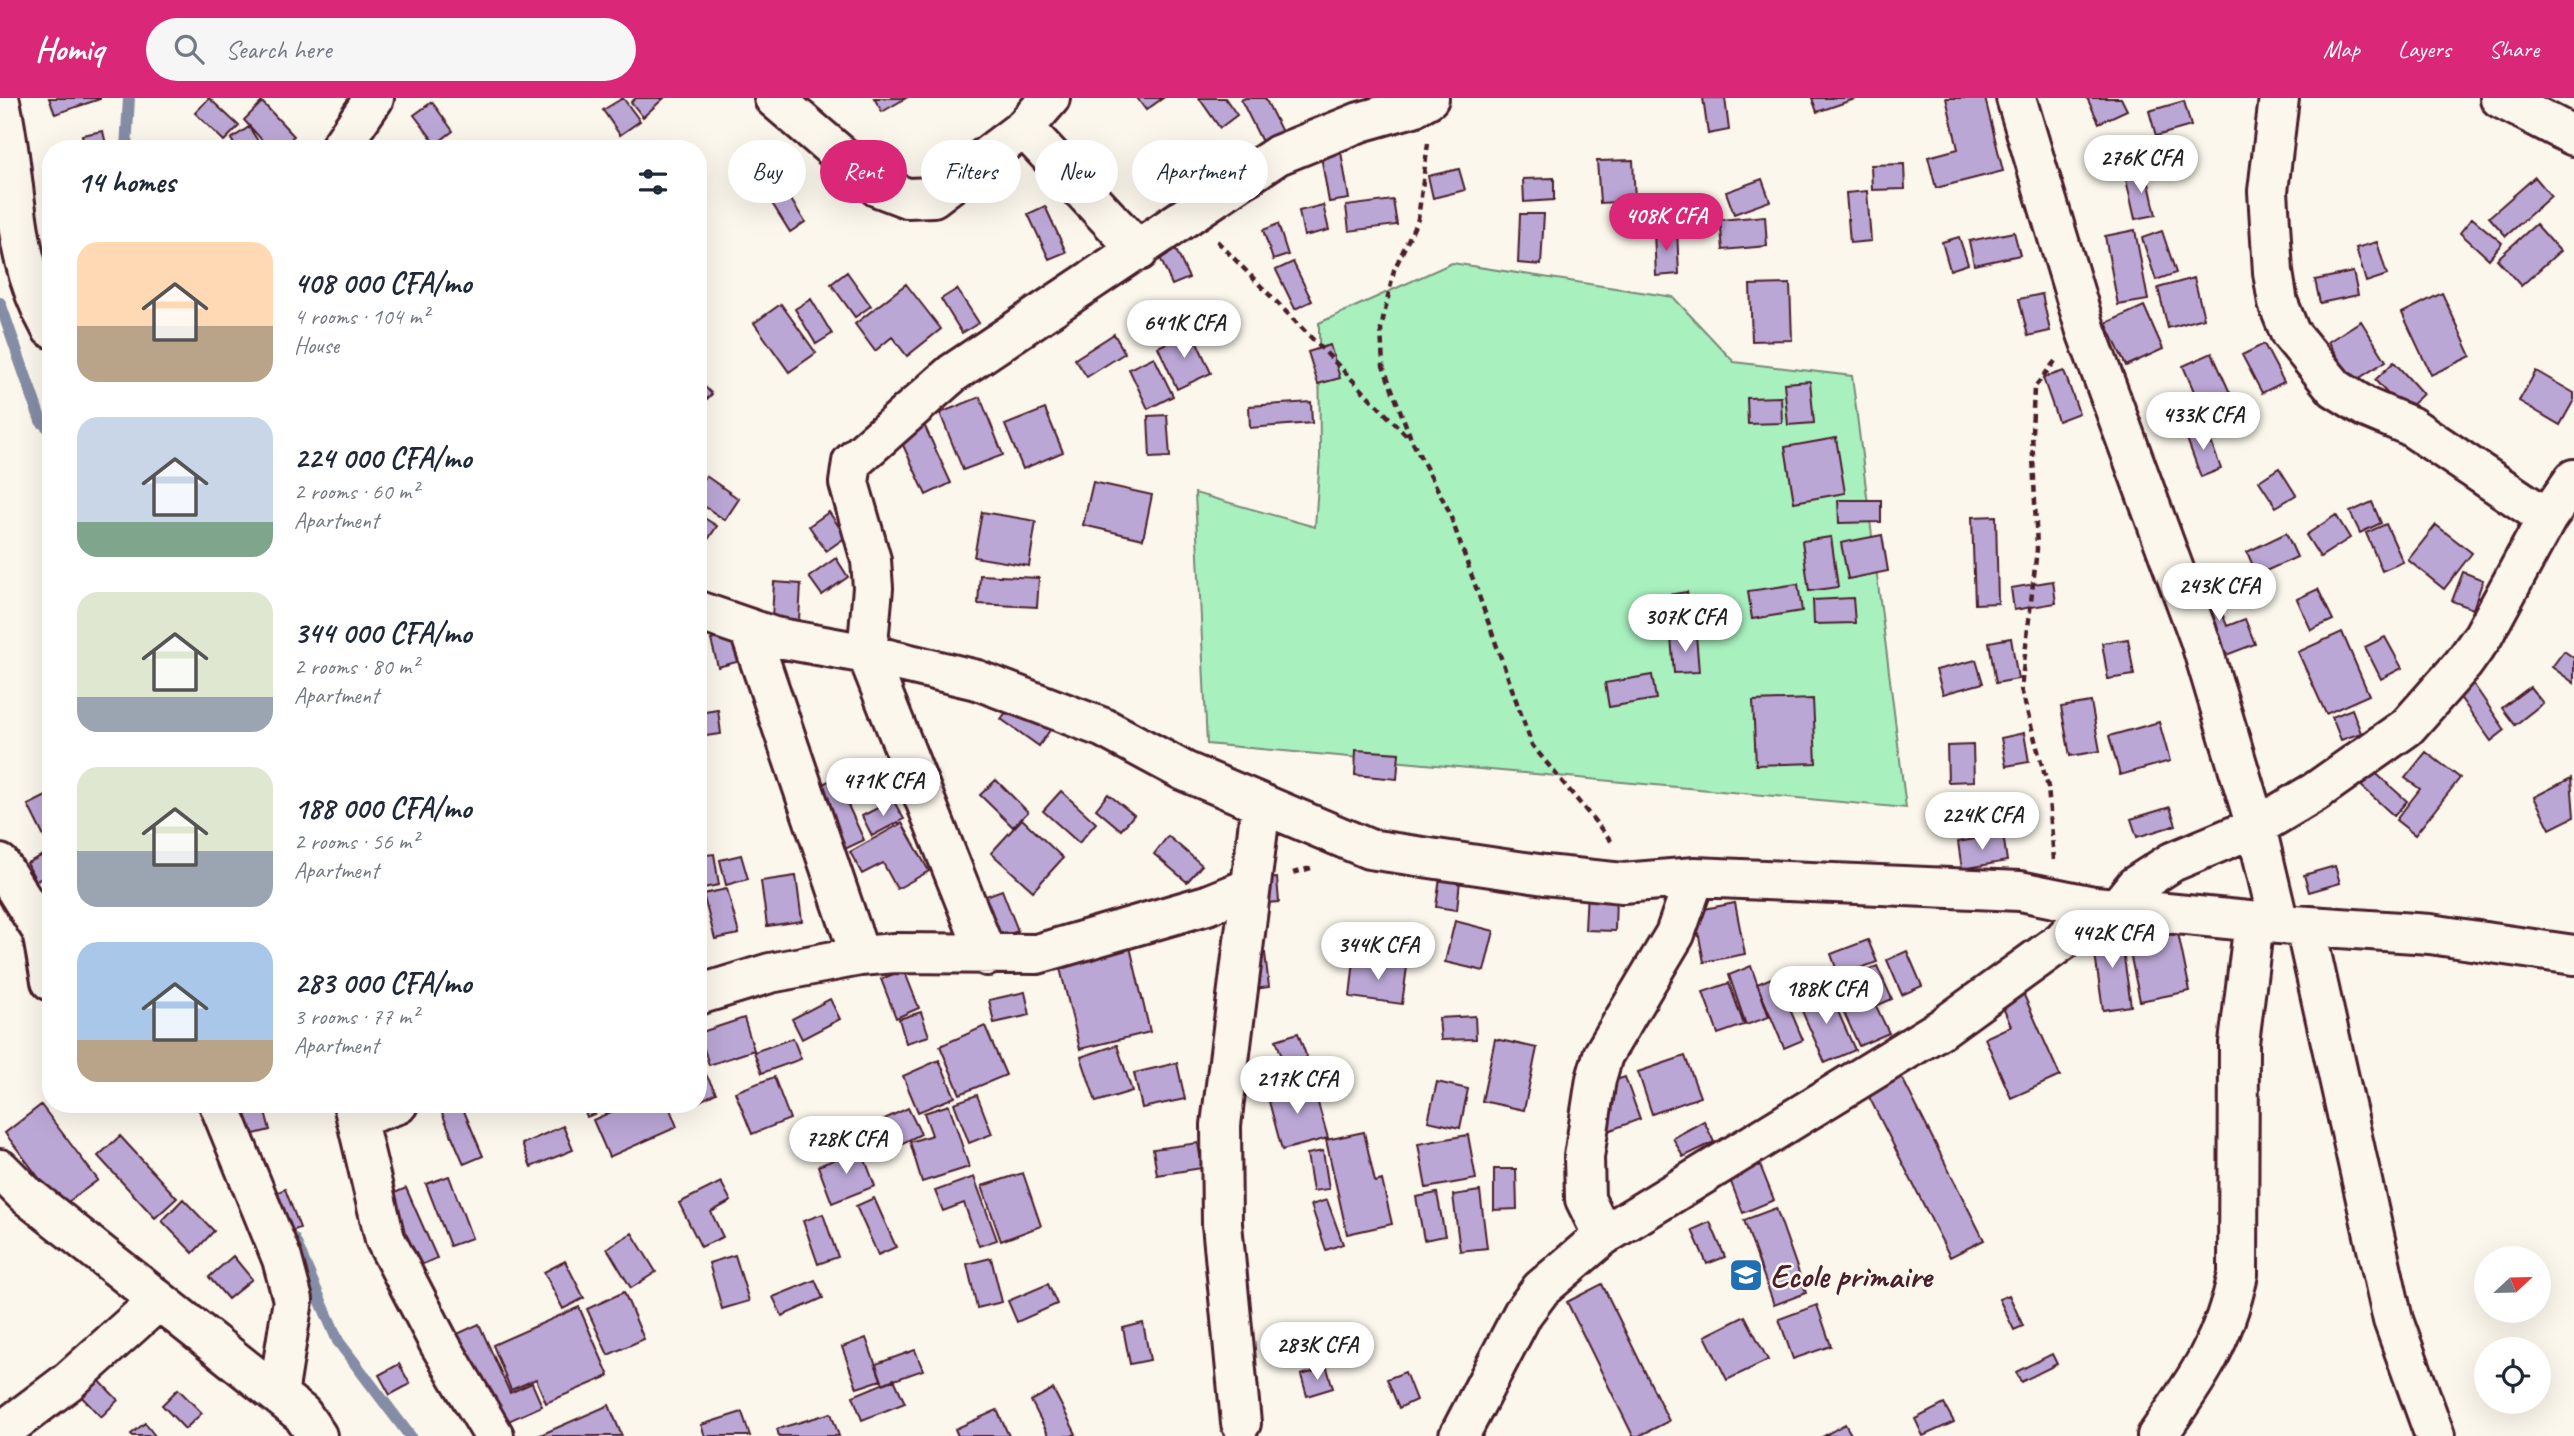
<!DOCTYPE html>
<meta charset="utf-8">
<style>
body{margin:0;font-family:Caveat,sans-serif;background:#f6f6f7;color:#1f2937;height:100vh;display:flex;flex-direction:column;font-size:26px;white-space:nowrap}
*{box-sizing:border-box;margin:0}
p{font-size:23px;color:#747a83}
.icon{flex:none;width:38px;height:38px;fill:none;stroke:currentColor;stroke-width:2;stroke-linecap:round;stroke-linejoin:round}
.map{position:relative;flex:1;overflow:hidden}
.drawer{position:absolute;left:42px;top:42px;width:665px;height:973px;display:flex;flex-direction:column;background:#fff;border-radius:28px;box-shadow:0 7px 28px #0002}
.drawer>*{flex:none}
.guide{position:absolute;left:728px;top:42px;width:665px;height:63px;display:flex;gap:14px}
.needle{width:46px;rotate:68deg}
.tools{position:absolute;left:2474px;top:1148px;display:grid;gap:14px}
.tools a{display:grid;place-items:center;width:77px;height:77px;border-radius:50%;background:#fff;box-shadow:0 7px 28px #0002;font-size:35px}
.price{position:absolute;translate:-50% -60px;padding:0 16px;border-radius:24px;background:#fff;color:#222;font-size:23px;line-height:46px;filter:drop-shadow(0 2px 4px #0008)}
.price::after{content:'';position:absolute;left:50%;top:42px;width:21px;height:16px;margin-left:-10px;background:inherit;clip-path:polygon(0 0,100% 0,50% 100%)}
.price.current{background:#db2777;color:#fff}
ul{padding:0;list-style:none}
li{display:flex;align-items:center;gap:21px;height:175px;padding:0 35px}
li span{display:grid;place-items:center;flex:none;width:196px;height:140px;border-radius:21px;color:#555}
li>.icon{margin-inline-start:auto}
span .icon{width:84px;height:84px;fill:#fffc;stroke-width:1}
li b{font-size:30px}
h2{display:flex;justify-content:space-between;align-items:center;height:84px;padding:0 35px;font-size:30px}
.chip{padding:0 24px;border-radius:32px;background:#fff;box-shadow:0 7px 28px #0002;font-size:24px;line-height:63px}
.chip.current{background:#db2777;color:#fff}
header{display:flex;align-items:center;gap:42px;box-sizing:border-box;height:98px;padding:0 35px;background:#db2777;color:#fff}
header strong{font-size:33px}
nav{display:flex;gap:38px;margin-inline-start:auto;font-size:24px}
.search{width:490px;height:63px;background:#f6f6f7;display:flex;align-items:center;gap:18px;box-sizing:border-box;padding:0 24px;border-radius:38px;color:#747a83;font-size:26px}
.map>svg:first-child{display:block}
.green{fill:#a8f1bf;stroke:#798875;stroke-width:2}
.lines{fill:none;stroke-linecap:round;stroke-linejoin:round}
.stream{stroke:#848da5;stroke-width:12}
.building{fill:#bba7d6;stroke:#4a1f2b;stroke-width:2}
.minor-casing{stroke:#4a1f2b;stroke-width:44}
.path{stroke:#4a1f2b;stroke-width:4.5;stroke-dasharray:7 5;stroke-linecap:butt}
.minor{stroke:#fbf7ec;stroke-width:38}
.labels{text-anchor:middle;stroke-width:5;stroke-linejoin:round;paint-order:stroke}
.poi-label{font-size:33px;font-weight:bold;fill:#4a1f2b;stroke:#fbf7ec;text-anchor:start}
</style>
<header>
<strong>Homiq</strong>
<div class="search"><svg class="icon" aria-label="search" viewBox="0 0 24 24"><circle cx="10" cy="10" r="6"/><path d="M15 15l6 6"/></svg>Search here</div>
<nav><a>Map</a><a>Layers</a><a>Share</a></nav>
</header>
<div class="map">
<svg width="2574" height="1338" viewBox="0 0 2574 1338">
<rect width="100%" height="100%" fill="#fbf7ec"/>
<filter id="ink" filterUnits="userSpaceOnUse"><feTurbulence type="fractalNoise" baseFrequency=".0143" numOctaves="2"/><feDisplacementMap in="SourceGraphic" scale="14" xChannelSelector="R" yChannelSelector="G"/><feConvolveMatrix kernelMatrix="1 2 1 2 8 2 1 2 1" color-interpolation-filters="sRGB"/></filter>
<g filter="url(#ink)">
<path class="green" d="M1452,165L1673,199L1734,264L1852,278L1906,710L1207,646L1195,395L1315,429L1320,359L1319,225Z"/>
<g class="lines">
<path class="stream" d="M126,51L129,0
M0,205L41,323L51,332
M294,1141L338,1243L410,1338"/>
</g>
<path class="building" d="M49,0H100V1L55,16Z
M209,0L239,28L224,43L195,15Z
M623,0L640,23L620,37L603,12Z
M636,0H664L643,19L631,4Z
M874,0H906L882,14Z
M1137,0H1163L1146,12Z
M1199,0H1225L1237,17L1220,30Z
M1245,0H1265L1282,34L1262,44L1241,2Z
M1703,0H1725L1729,32L1708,36Z
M1812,0H1854L1855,1L1817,14Z
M1946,0H1985L2003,73L1936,90L1928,59L1958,51Z
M2087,0H2121L2127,12L2099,25Z
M2184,3L2191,28L2156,38L2149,13Z
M262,4L294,38L279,51H270L244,22Z
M432,4L453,33L436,46L414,17Z
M249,29L263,51H237L231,41Z
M103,33L107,51H84L82,37Z
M1341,54L1349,101L1329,104L1321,58Z
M1633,62L1635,103L1600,105L1597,63Z
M1904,66L1905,91L1872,92L1871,67Z
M1459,71L1465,92L1433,100L1428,78Z
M2146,72L2156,117L2135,121L2125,77Z
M2535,79L2551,98L2506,138L2489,119Z
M1554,80V102L1524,104L1523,81Z
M1762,81L1770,103L1734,116L1726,94Z
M785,92L805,124L790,134L770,102Z
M1867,93L1871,143L1850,145L1846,95Z
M1393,102L1397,127L1349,133L1346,108Z
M1323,107L1329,132L1304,138L1299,113Z
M1045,108L1066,154L1049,161L1028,116Z
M1520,116H1544L1541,167L1518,165Z
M1765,118L1767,148L1723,152L1720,122Z
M2472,120L2502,145L2489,161L2460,135Z
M1278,126L1288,157L1273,162L1263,132Z
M2536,126L2560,153L2521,188L2497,161Z
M1677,132L1679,176L1656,178L1654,133Z
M2135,132L2148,202L2118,207L2105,138Z
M2162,133L2176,175L2156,182L2142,140Z
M2014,134L2020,157L1974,167L1969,143Z
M1959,139L1968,166L1950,172L1942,144Z
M1171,141L1189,180L1172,187L1155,148Z
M2377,144L2387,177L2366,184L2356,150Z
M1293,164L1312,203L1295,211L1276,172Z
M847,174L871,208L855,219L831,186Z
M2353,174L2358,197L2320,205L2315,182Z
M2194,180L2204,220L2168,230L2158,190Z
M906,186L941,231L907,258L892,239L875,253L855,226Z
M1790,186L1792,242L1752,243L1750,187Z
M957,191L979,225L962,235L941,201Z
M2442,195L2471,258L2431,277L2402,215Z
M2042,196L2050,233L2028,238L2019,201Z
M811,201L832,236L816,246L795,211Z
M781,206L816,255L789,274L754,225Z
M2144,208L2163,251L2126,268L2106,225Z
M2361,223L2386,263L2353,284L2328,244Z
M1192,233L1211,275L1177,291L1158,249Z
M1114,236L1125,255L1087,279L1075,261Z
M2264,246L2284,284L2262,295L2242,257Z
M1330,247L1340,280L1318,286L1308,254Z
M2212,255L2235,306L2205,319L2183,268Z
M1154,259L1173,298L1148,311L1129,271Z
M2394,264L2423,296L2404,314L2375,282Z
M2064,273L2079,315L2058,323L2043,280Z
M2536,273L2574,295V302L2560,327L2519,303Z
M698,282L712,296L698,310Z
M1810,283L1814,325L1788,327L1784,285Z
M980,299L1003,357L963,372L940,315Z
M1781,299L1782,325L1748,326L1747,300Z
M1311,304L1312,325L1250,330L1249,308Z
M1045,311L1063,354L1023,371L1005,327Z
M1167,317L1170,359L1150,360L1148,318Z
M921,320L951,385L926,397L896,332Z
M2206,330L2221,371L2201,379L2186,338Z
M1836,340L1845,395L1794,404L1785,349Z
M2279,370L2296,397L2276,409L2259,383Z
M706,378L739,401L725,422L698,404V390Z
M1093,384L1152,397L1143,441L1083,427Z
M1838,402H1881V424L1839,425Z
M2372,404L2381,425L2360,435L2350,414Z
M829,414L846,439L826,453L809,428Z
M982,414L1036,423L1029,468L974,459Z
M698,416L717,428L705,446L698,441Z
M2336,417L2350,440L2320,459L2306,437Z
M1996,418L1998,505L1975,506L1972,419Z
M2386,426L2403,464L2382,473L2366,435Z
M2436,427L2472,455L2444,491L2408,462Z
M2286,435L2297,459L2257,477L2247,454Z
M1882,437L1888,473L1848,481L1841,445Z
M1831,439L1838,489L1809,493L1802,443Z
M836,460L848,479L822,497L809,479Z
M2463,474L2483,482L2473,511L2452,503Z
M980,477L1039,480L1037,509L978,506Z
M2209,481L2227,528L2245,521L2255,546L2216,561L2188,490Z
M2053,483L2056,505L2014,512L2011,490Z
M774,484L801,486L799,522L772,520Z
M1798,486L1802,513L1752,521L1748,493Z
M2318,491L2333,522L2311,532L2297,501Z
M1687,494L1691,517L1646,525L1643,501Z
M1853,500L1855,525L1814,526L1813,502Z
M2342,534L2369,597L2326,616L2298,554Z
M733,536L740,563L718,569L711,542Z
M1696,537L1699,574L1674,575L1671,539Z
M2385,539L2402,570L2381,581L2365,549Z
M2011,540L2018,581L1996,585L1989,544Z
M2128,541L2134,577L2108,581L2102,545Z
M2564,553L2574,560V585L2552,569Z
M1976,562L1983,585L1943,596L1936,572Z
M1652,577L1656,601L1609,609L1605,585Z
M2472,584L2505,632L2491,643L2457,595Z
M2530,589L2543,605L2515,627L2502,610Z
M1813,601L1816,665L1756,667L1753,603Z
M2091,604L2100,653L2070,658L2061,609Z
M1013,605L1050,632L1039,648L1001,621Z
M2352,611L2361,635L2341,642L2332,619Z
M718,612L721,636L698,639V615Z
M2159,624L2170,663L2120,677L2109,638Z
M2024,635L2029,664L2006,668L2001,640Z
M1973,647L1974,683L1948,684L1947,648Z
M1356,652L1399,655L1397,681L1355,677Z
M2426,654L2460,680L2415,737L2396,722L2420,691L2405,680Z
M878,661L889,686L847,705L864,742L828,759L800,696Z
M2371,671L2407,703L2394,718L2358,685Z
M2571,680L2574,719L2550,731L2534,699Z
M996,682L1028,714L1013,729L980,697Z
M1061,693L1096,725L1079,745L1043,713Z
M50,696L51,698V753L28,707Z
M1108,696L1134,717L1121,732L1096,711Z
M893,702L904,721L872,738L862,718Z
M2170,709L2176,727L2137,739L2131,721Z
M1022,721L1063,760L1033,793L991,755Z
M902,725L929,773L897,791L883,765L862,776L850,754Z
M2003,736L2007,763L1962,771L1958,744Z
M1168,738L1202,767L1187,784L1154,756Z
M51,753V776L36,783L27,765Z
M714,756L719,787L698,791V758Z
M741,757L748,781L726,787L720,762Z
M2335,768L2340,785L2309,794L2304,777Z
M796,778L802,823L767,828L761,783Z
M1440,779L1460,782L1457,812L1436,809Z
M1277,780L1279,804L1249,806L1248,782Z
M727,791L739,836L715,841L703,796Z
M1002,792L1018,833L987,844L972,803Z
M1587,792L1616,794L1615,833L1585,832Z
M1735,805L1745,856L1704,864L1694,813Z
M1455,823L1494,833L1484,873L1445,864Z
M2120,832L2131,908L2103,912L2092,836Z
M2178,835L2190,893L2140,903L2128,845Z
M1127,836L1150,934L1080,951L1056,854Z
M1868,842L1877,864L1839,878L1831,856Z
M1907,853L1922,888L1902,897L1887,862Z
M1265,855L1269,889L1248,892L1243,858Z
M1354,862L1407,869L1402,906L1350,899Z
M1751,868L1769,919L1746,927L1729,877Z
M1877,868L1892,901L1876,908L1889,935L1859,948L1832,888Z
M904,872L919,910L896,920L881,881Z
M2015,877L2060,978L2011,1000L1985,940L2011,928L1993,887Z
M1776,878L1803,942L1784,950L1757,886Z
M1729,885L1744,927L1718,936L1703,894Z
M1828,891L1855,952L1825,965L1798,904Z
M1025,894L1030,917L994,925L989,902Z
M830,901L840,921L802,941L792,921Z
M921,914L929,938L906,945L899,921Z
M1475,918L1476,941L1441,942L1439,920Z
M744,920L754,952L709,967L699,935Z
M985,928L1006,977L960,996L940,948Z
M1298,935L1311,971L1289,979L1276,942Z
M793,940L801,961L762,975L754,954Z
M1495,941L1537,950L1524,1012L1482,1003Z
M1117,947L1132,993L1096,1004L1081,959Z
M1685,958L1700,999L1652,1016L1638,974Z
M939,962L955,999L918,1014L903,978Z
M1177,965L1185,1001L1142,1010L1134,975Z
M1895,966L1984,1142L1950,1159L1861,983Z
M704,973L716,995L698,1004V977Z
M774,979L790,1021L752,1036L735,994Z
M1625,979L1640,1021L1595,1038L1580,994Z
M1312,984L1328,1040L1282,1052L1267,996Z
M1437,984L1468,991L1460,1030L1428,1023Z
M977,997L992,1036L969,1045L954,1005Z
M241,1006H263L270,1032L250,1037Z
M438,1006H461L483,1058L464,1066Z
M582,1006H618L587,1019Z
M629,1006H668L677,1029L609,1059L593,1022Z
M41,1007L98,1082L61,1109L5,1035Z
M949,1007L969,1069L922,1084L910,1044L932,1037L924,1015Z
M908,1010L921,1036L893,1050L880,1023Z
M1704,1023L1714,1044L1683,1059L1673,1040Z
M563,1028L573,1052L531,1069L522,1046Z
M1364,1034L1375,1084L1382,1082L1392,1126L1347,1136L1326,1042Z
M1468,1037L1476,1081L1426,1090L1418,1046Z
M120,1038L177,1100L155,1120L98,1058Z
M1198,1045L1202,1070L1157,1077L1153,1051Z
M861,1051L875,1088L832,1105L818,1068Z
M1323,1053L1329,1091L1313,1093L1307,1056Z
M1760,1067L1774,1102L1743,1115L1729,1079Z
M1494,1071H1516L1517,1111L1494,1112Z
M1023,1075L1041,1128L1001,1143L982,1088Z
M449,1078L472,1140L450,1148L426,1086Z
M974,1079L997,1142L979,1148L964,1105L943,1113L935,1093Z
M721,1084L731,1103L711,1114L723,1139L701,1149L679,1105Z
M406,1090L437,1160L414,1170L383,1100Z
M285,1091L300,1130L281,1137L266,1099Z
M1480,1093L1487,1150L1460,1153L1453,1097Z
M1437,1095L1445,1138L1424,1142L1416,1099Z
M874,1100L896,1149L878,1157L856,1108Z
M183,1101L214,1133L193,1155L162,1123Z
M1327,1102L1343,1146L1326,1152L1311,1107Z
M1776,1110L1806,1195L1774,1207L1744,1122Z
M823,1116L838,1159L818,1166L803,1123Z
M1710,1124L1725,1159L1707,1166L1692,1132Z
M632,1135L656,1174L631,1190L607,1150Z
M735,1157L749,1203L722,1211L709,1165Z
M233,1158L252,1181L228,1201L209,1179Z
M991,1160L1002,1204L977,1210L967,1166Z
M565,1163L584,1200L563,1211L544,1174Z
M815,1182L823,1200L782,1218L773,1199Z
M1048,1186L1057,1206L1017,1224L1008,1203Z
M1602,1186L1669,1323L1639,1338H1633L1567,1204Z
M624,1194L644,1241L608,1257L587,1211Z
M2009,1197L2023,1228L2014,1232L1999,1201Z
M1817,1207L1831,1248L1793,1261L1779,1221Z
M579,1209L609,1278L546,1305L536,1281L511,1292L493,1247Z
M1745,1218L1768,1262L1727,1282L1705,1238Z
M1143,1225L1150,1262L1130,1266L1123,1230Z
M479,1226L510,1295L532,1285L542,1308L495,1329L453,1238Z
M866,1240L881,1282L857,1290L842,1249Z
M915,1252L923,1272L883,1286L876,1266Z
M2052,1256L2057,1266L2021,1284L2016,1274Z
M399,1266L410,1286L390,1297L379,1277Z
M1327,1270L1333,1290L1307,1298L1301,1277Z
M90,1273L118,1302L101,1319L73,1290Z
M1405,1274L1416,1302L1399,1310L1387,1281Z
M894,1281L905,1305L862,1322L853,1298Z
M178,1291L202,1315L185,1331L162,1307Z
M1053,1291L1076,1336L1071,1338H1049L1031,1303Z
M1944,1306L1954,1324L1923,1338L1915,1321Z
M609,1307L622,1338H538Z
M997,1312L1009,1338H958L955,1331Z
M742,1314L750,1338H705L701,1327Z
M831,1315L839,1338H779L777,1331Z
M145,1325L155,1338H133L131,1336Z
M1845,1326L1852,1338H1824Z"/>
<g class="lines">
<g class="minor-casing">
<path id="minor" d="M774,0L878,89L907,100L933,99L1024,30L1050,0
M2016,0L2086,233L2200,542L2256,729L2279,826
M2279,0L2268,93L2273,174L2278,205L2290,235L2335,290L2367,310L2410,328L2547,420
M2500,0L2574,38
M0,4C18,83 10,158 51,230
M1024,30L1139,153
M339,51L374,0
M698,513L774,539L867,556L977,582L1104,630L1184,673L1369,751L1545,777L1623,785L1695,779L2020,793L2094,808L2279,826L2430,836L2574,857
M749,531L860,858
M0,766L42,833L51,883
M2118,809L2135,788L2172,764L2256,729L2315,694L2407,629L2463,566L2483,538L2547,420L2574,381
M2305,828L2393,1222L2435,1338
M987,858L867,556L873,490L871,462L849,385L852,364L953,275L1278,57L1360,24L1413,9L1429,0
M698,897L770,875L860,858L895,855L1037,856L1207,807L1249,790
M219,1006L282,1161L293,1202L278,1297
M353,1006L385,1141L439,1245L494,1338
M357,1020L398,1006
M0,1071L25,1096L302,1316L317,1338
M1603,1138L1585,1101L1584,1059L1596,981L1603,957L1675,836L1695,779
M1241,1325L1222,1126L1221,1027L1261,707
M0,1335L69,1283L158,1203
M1459,1338L1523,1215L1541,1191L1603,1138L1942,930L2062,843L2094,808
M2157,1338C2196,1283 2224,1244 2238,1176L2239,945L2254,824"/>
</g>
<path class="path" d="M1428,45L1418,121L1394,172L1381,231L1383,268L1412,343L1448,411L1532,647L1612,744
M1217,143L1409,340
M2054,762L2048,689L2021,591L2037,451L2032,335L2034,290L2056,262
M1293,775L1311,770"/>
<use href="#minor" class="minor"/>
</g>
</g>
<defs>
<g id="school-square" transform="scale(1.75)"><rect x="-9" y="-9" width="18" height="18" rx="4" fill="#1f6fb2" stroke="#fbf7ec"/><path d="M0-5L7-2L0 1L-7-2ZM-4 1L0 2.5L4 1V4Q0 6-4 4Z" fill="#fff"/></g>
</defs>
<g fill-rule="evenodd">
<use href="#school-square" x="1746" y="1177"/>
</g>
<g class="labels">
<g class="poi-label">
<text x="1770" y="1189">Ecole primaire</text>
</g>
</g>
</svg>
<div class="tools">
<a><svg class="needle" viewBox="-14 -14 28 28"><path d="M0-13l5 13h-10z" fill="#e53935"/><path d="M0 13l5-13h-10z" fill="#747a83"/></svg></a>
<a><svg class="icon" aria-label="locate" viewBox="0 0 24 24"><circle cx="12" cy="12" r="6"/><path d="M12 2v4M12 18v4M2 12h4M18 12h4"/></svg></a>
</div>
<b class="price" style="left:2141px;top:97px">276K CFA</b>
<b class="price current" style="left:1666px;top:155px">408K CFA</b>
<b class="price" style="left:1184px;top:262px">641K CFA</b>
<b class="price" style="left:2203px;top:354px">433K CFA</b>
<b class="price" style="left:2219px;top:525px">243K CFA</b>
<b class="price" style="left:1685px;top:556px">307K CFA</b>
<b class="price" style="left:883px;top:720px">471K CFA</b>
<b class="price" style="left:1982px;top:754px">224K CFA</b>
<b class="price" style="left:2112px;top:872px">442K CFA</b>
<b class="price" style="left:1378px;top:884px">344K CFA</b>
<b class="price" style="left:1826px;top:928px">188K CFA</b>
<b class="price" style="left:1297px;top:1018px">217K CFA</b>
<b class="price" style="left:846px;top:1078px">728K CFA</b>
<b class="price" style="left:1317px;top:1284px">283K CFA</b>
<div class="guide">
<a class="chip">Buy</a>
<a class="chip current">Rent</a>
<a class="chip">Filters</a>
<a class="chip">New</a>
<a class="chip">Apartment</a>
</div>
<section class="drawer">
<h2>14 homes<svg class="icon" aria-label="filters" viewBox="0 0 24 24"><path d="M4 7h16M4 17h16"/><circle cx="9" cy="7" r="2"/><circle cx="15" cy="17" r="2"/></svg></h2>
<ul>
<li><span style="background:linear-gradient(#ffd9b3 60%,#b9a48a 0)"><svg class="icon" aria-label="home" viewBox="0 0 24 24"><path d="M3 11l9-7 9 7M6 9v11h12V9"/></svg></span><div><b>408 000 CFA/mo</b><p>4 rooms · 104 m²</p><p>House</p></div></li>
<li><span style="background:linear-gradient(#c9d6e8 75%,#7fa58c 0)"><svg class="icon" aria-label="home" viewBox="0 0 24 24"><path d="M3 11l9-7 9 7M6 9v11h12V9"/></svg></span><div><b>224 000 CFA/mo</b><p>2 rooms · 60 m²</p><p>Apartment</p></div></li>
<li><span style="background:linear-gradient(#dfe7d0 75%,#9aa5b1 0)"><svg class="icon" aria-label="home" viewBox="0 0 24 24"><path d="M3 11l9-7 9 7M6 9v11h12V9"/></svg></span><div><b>344 000 CFA/mo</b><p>2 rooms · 80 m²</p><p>Apartment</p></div></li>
<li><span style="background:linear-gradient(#dfe7d0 60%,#9aa5b1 0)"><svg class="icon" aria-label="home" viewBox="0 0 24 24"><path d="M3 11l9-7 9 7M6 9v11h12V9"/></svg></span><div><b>188 000 CFA/mo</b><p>2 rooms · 56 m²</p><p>Apartment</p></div></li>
<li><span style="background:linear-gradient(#a9c7e8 70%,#b9a48a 0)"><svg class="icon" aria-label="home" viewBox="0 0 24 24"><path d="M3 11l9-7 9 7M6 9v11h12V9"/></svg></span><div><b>283 000 CFA/mo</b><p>3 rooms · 77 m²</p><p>Apartment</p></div></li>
</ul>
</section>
</div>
